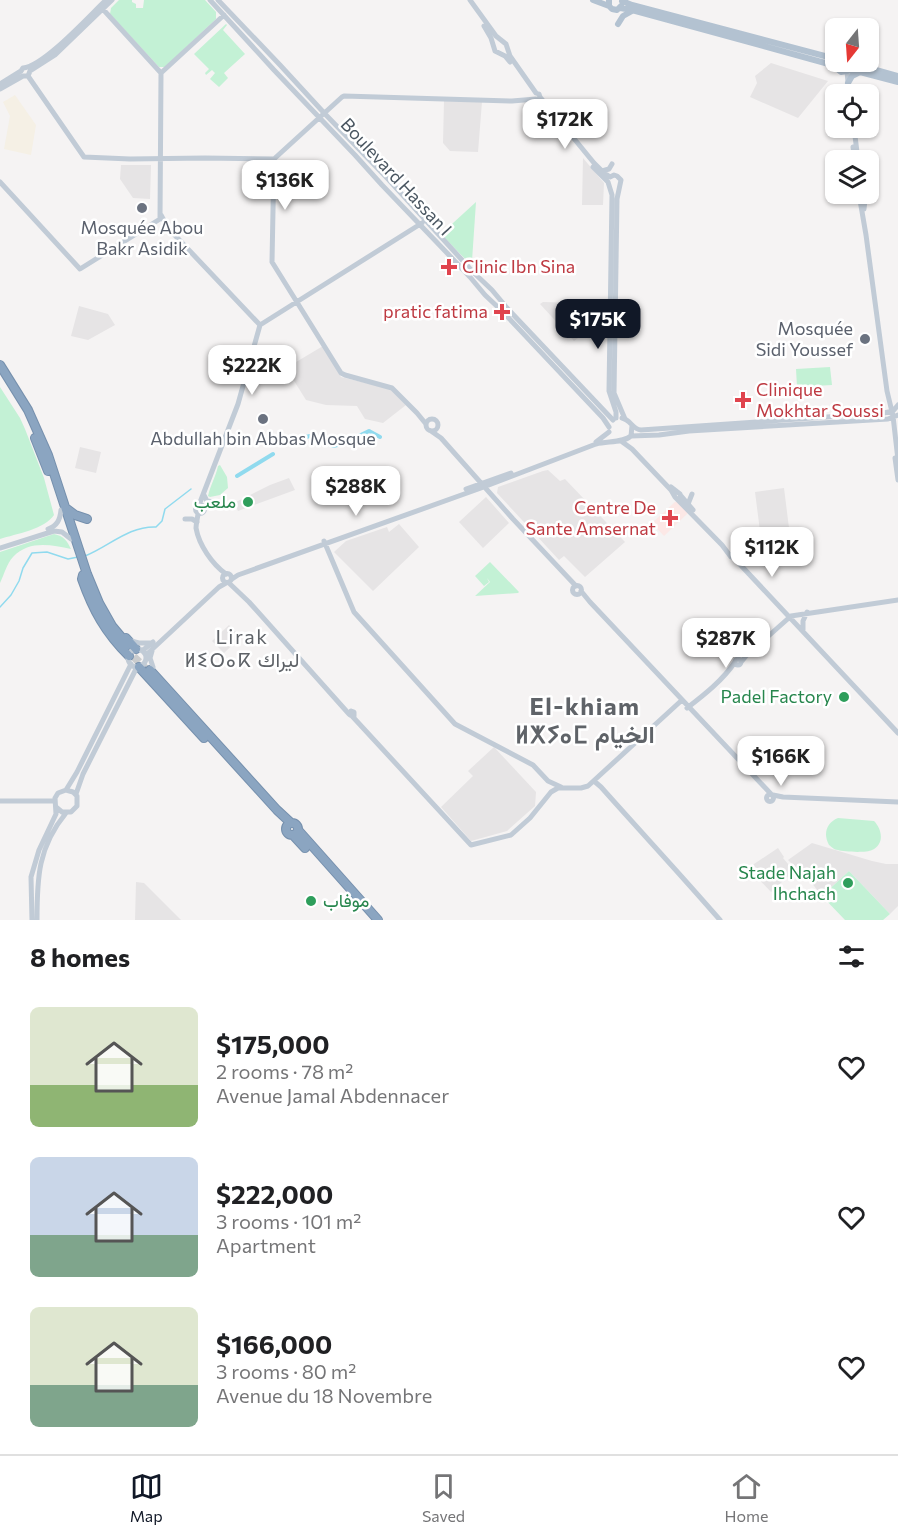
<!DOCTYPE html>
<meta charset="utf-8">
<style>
body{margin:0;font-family:Commissioner,Vazirmatn,"Noto Sans Tifinagh",sans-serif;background:#f2f2f2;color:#202124;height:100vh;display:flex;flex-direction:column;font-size:22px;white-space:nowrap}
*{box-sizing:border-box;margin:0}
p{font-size:20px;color:#757577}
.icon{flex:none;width:33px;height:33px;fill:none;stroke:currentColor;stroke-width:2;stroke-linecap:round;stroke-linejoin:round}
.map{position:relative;height:920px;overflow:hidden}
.drawer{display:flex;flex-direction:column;background:#fff;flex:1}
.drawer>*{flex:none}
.needle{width:39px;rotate:197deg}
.fabs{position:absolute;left:825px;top:18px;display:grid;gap:12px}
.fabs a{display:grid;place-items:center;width:54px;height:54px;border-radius:9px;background:#fff;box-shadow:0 2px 4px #0004;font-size:30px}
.price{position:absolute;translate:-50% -51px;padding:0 14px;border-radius:12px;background:#fff;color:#222;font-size:20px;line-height:39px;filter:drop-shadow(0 2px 3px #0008)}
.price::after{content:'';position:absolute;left:50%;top:36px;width:18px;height:14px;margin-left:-9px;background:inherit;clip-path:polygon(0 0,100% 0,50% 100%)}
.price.selected{background:#111827;color:#fff}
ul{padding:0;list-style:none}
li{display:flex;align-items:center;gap:18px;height:150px;padding:0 30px}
li span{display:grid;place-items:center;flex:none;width:168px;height:120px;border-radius:9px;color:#555}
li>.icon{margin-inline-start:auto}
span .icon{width:72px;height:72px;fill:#fffc;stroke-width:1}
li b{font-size:26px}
h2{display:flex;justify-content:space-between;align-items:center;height:72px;padding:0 30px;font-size:26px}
.tab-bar{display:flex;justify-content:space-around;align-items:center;height:84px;border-top:2px solid #e0e0e0;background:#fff;font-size:16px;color:#757577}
.tab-bar a{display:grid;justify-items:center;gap:3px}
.tab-bar .selected{color:#111827}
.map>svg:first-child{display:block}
.education{fill:#e6e4e5}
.medical{fill:#fce8e6}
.green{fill:#c3f1d5}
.sand{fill:#f5f0e5}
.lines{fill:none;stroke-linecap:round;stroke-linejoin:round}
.stream{stroke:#90daee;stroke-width:1.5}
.river{stroke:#90daee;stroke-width:4}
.highway-tunnel{stroke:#caccce;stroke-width:8;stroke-dasharray:8 4;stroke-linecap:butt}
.highway-casing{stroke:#7690ad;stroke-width:10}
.secondary{stroke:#c1cbd6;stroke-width:5}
.primary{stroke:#b3c2d1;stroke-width:6}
.highway{stroke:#8ba5c1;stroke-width:8}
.worship-dot{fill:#6b7280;stroke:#fff;stroke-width:2}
.health-dot{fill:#e0444e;stroke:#fff;stroke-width:2}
.leisure-dot{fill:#2e9e5b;stroke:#fff;stroke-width:2}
.labels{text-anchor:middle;stroke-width:5;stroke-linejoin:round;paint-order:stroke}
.street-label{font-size:18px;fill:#4a5661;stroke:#fff}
.worship-label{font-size:18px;fill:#5b616d;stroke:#fff}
.health-label{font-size:18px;fill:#be3a42;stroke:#fff;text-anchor:start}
.leisure-label{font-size:18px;fill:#27864d;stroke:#fff;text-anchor:end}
.neighbourhood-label{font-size:20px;letter-spacing:1.5px;fill:#5f6368;stroke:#fff}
.district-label{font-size:24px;font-weight:bold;letter-spacing:1.5px;fill:#5f6368;stroke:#fff}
</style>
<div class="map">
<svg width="898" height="920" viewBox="0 0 898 920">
<rect width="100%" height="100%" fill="#f5f3f3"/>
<path class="education" d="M771,63L828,81L798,118L750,97L757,83L755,76Z
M444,101L482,102L478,152L450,151L443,143Z
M583,158L604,183L603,205H582Z
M121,165H151L150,199L133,198L120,179Z
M543,302L578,303V338L574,341L540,304Z
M79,306L108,314L115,325L88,340L71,336Z
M323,346L341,377L391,389L406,405L383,423L365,419L357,406L326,405L306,400L286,368Z
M80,447L101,452L96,473L75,468Z
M548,470L560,481L565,479L625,542L585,577L564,556L559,560L497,493L498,487L543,471Z
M289,478L295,490L238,511L234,503L270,485Z
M784,488L789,528L760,531L755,492Z
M486,497L509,523L483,548L459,522Z
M399,524L419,547L373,591L334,552L346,541L387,527L389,532Z
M229,625L241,637L224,653L212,641Z
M494,747L536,792L535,806L507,831L471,841L441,807L473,776L468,771Z
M812,843L872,861L886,864H898V906L890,914L849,871L822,896L799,867L796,868L788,860Z
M778,848L784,857L783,858L794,871L771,892L748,868Z
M136,882L144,883L181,920H135Z"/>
<path class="medical" d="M675,502H679L688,513L664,536L652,523Z"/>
<path class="green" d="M119,0H132V2L136,4V8H143L144,0H205L216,12V19L165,67H159L110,14L111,8Z
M226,24L227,25L223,30L245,54L224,73L228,78L219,87L210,79L215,73L212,70L206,75L205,73L209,69L194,54Z
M476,202L472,261L470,264L441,234Z
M830,367L832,385L797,387L796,369Z
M0,387L20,418L25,429L44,478L54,515C45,529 16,534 0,539Z
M220,465L227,477L228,488L220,495L210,497L208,496C210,486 216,476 218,466Z
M54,534C64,536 67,541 71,549C51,545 29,540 13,557C7,563 4,575 0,583V552Z
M490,562L519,592L518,593L475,596L490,582L487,578L489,582L484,586L475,576Z
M838,818L874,821C882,829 885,844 872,850C867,853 844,852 838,850C834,850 832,847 829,845C823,834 826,823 838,818Z
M849,871L890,914L883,920H845L822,896Z"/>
<path class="sand" d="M15,95L36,125L31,155L4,149L10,116L3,102Z"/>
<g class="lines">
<path class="stream" d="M85,556C110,546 128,526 156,527L162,521L165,509L191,489
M0,607L11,595L19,581L23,568L32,553L47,552L68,559L78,557"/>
<path class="river" d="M287,444L294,440L310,436L333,446L342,444L369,431L380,437
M237,476L273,454"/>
<path class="highway-tunnel" d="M125,648L148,671"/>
<g class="highway-casing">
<path id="highway" d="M0,365L28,410L48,455L87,574L99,603L112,626L128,645
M35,438L48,471
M67,509L75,515L87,519
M83,575L82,579C93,610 105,632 129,656
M126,638L136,649
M139,667L204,738
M150,670L277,810L291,823
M286 829a6 6 0 1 1 12 0a6 6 0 1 1-12 0Z
M298,830L378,920
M293,835L305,848"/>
</g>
<path class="secondary" d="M210,0L274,70L355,155L382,185L470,277L485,295L502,311L603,418L609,427
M218,0L280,65L326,115L388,179L473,272L492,290L507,308L613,420
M470,0L496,36L506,44L510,56L536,93L539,94L540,97L594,163L603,172L610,177L614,175L617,176L621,180L617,199L614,393L625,419
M484,26L491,38L495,51L505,56L510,62
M847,71L849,94
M161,73L224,15
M28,76L84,157L130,159L205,158L274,159
M0,84L21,71L23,68C44,66 89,16 106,0
M0,89L23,76H28L30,71L55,55L112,0
M854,128L858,160
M853,147L855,160
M274,159L272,262L341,373L345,375L392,388L417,413L426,424
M274,159L342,97L344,96L512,101L536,99
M593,167L608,182L612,195L609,391L616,412V418
M602,171L609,169L612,164
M0,182L80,269L160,219L161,73L100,6
M858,194V196L860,200L866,235L887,391L893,416L898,460
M864,209L865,200L867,198V194
M161,215L168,228L260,325
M622,418C631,420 632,429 641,430L884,413L893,411L898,405
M426 425a6 6 0 1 1 12 0a6 6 0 1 1-12 0Z
M431,431L441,438L513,519L576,586
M631,436L659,435L689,431L888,419L898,415
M621,441L632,449L671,490L675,497L722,545L731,557L734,558L736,556L734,553L731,555
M596,442L609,432
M895,458L898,480
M671,487L680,494L681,497L678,499
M466,489L511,473
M204,495L207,501L214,502
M681,496L693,510
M688,504L692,494
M195.5 509a4.5 4.5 0 1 1 9 0a4.5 4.5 0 1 1-9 0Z
M199,505L238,404L260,325L422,223
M198,513C198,517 196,523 196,528C199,545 212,564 226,574
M185,519H192L197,522
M48,529C57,526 60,520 61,510
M324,541L354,612L455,724L533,765L548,781L561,787
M0,548L54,531L62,532L71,539
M734,558L898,733
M222.5 578a4.5 4.5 0 1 1 9 0a4.5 4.5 0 1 1-9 0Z
M232,579L238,575L481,488L596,444C608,441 623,443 631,436L632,426
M229,583L249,602L349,714
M572.5 590a4.5 4.5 0 1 1 9 0a4.5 4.5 0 1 1-9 0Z
M581,591L590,602L771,794
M803,630V621L807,612
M131,641L139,643H151
M128 658a9 9 0 1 1 18 0a9 9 0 1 1-18 0Z
M142,651L153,642
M152,651L150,658L153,667
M146,655L219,587L226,583
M735 662a3 3 0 1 1 6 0a3 3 0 1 1-6 0Z
M742,661L746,656L791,616L898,600
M687,708C704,695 723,680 735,662
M351,711L354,712V716L350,715Z
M352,716L471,845L511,835L530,818L551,792L558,788H581L588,786L682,700
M594,781L601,787C641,832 681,875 720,920
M66,790L77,772L131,664
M76,794L83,774L137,667
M766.5 798a3.5 3.5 0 1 1 7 0a3.5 3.5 0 1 1-7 0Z
M773,795L783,797L898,802
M0,801H55
M32,920L31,877L39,850L56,814L55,798L58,793L66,790L73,792L77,796V806L71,812H62L56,807
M37,920C37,878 38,847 66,813"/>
<path class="primary" d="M593,0L609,6
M609,0V6L612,9L617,10L621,6
M622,1L632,5L836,59
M620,8L632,10L836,66
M618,24L623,16L632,11
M836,62V68L841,72L847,71L850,68
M851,63L898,76
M848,70L860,72L898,82
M848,83L852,76L860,72"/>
<use href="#highway" class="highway"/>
</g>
<g class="worship-dot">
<circle cx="142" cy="208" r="6"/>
<circle cx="865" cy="339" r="6"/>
<circle cx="263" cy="419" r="6"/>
</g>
<g class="health-dot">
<path d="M446 258h6v6h6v6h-6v6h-6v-6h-6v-6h6z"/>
<path d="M499 303h6v6h6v6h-6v6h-6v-6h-6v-6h6z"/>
<path d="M740 391h6v6h6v6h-6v6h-6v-6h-6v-6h6z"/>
<path d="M667 509h6v6h6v6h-6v6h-6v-6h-6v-6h6z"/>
</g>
<g class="leisure-dot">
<circle cx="248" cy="502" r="6"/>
<circle cx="844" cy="697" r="6"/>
<circle cx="848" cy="883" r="6"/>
<circle cx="311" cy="901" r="6"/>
</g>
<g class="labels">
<g class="street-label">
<text transform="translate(396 177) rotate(47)" y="6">Boulevard Hassan I</text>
</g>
<g class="worship-label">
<text x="142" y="234">Mosquée Abou<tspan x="142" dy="21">Bakr Asidik</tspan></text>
<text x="853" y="335" text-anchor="end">Mosquée<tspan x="853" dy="21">Sidi Youssef</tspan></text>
<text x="263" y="445">Abdullah bin Abbas Mosque</text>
</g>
<g class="health-label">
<text x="462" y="273">Clinic Ibn Sina</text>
<text x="488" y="318" text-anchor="end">pratic fatima</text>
<text x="756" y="396">Clinique<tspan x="756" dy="21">Mokhtar Soussi</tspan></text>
<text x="656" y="514" text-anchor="end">Centre De<tspan x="656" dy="21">Sante Amsernat</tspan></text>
</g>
<g class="leisure-label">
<text x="236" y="508">ملعب</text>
<text x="832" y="703">Padel Factory</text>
<text x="836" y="879">Stade Najah<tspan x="836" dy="21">Ihchach</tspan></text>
<text x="323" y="907" text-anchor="start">موفاب</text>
</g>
<g class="neighbourhood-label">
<text x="242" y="644">Lirak<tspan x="242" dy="23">ⵍⵉⵔⴰⴽ ليراك</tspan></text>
</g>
<g class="district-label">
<text x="585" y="715">El-khiam<tspan x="585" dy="28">ⵍⵅⵢⴰⵎ الخيام</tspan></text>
</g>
</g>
</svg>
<div class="fabs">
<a><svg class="needle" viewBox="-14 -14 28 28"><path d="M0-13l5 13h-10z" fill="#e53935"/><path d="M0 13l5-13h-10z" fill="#757577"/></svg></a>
<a><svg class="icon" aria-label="locate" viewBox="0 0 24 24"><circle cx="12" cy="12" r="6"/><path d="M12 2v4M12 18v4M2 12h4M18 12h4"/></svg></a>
<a><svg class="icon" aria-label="layers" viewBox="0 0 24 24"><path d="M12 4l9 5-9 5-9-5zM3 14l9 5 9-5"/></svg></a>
</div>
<b class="price" style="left:565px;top:150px">$172K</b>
<b class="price" style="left:285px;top:211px">$136K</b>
<b class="price selected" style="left:598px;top:350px">$175K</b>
<b class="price" style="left:252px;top:396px">$222K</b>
<b class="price" style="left:356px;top:517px">$288K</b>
<b class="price" style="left:772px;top:578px">$112K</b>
<b class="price" style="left:726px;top:669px">$287K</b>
<b class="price" style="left:781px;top:787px">$166K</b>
</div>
<section class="drawer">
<h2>8 homes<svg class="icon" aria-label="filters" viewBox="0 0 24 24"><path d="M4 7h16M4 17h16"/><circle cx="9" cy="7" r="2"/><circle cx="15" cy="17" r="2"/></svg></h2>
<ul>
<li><span style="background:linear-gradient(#dfe7d0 65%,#8fb573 0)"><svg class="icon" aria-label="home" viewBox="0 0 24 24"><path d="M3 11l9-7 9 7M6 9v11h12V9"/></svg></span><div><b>$175,000</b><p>2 rooms · 78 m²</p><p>Avenue Jamal Abdennacer</p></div><svg class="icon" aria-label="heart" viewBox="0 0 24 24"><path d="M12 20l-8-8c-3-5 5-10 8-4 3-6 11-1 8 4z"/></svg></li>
<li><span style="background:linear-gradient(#c9d6e8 65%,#7fa58c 0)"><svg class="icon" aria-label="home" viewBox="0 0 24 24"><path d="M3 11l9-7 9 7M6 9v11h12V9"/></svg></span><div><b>$222,000</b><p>3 rooms · 101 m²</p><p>Apartment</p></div><svg class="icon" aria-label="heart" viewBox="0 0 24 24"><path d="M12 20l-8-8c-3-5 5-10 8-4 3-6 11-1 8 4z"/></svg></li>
<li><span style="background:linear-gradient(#dfe7d0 65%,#7fa58c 0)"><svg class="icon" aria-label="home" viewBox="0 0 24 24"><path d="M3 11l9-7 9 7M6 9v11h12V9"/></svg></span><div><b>$166,000</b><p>3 rooms · 80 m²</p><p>Avenue du 18 Novembre</p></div><svg class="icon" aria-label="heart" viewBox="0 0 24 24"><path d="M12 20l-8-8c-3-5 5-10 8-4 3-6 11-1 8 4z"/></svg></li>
</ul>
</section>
<nav class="tab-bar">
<a class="selected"><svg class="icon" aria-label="map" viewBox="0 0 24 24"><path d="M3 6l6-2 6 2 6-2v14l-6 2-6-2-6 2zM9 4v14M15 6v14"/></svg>Map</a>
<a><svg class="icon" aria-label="saved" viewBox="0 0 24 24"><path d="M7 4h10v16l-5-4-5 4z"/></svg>Saved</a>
<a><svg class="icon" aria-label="home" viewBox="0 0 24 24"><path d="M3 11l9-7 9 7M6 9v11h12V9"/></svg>Home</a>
</nav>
